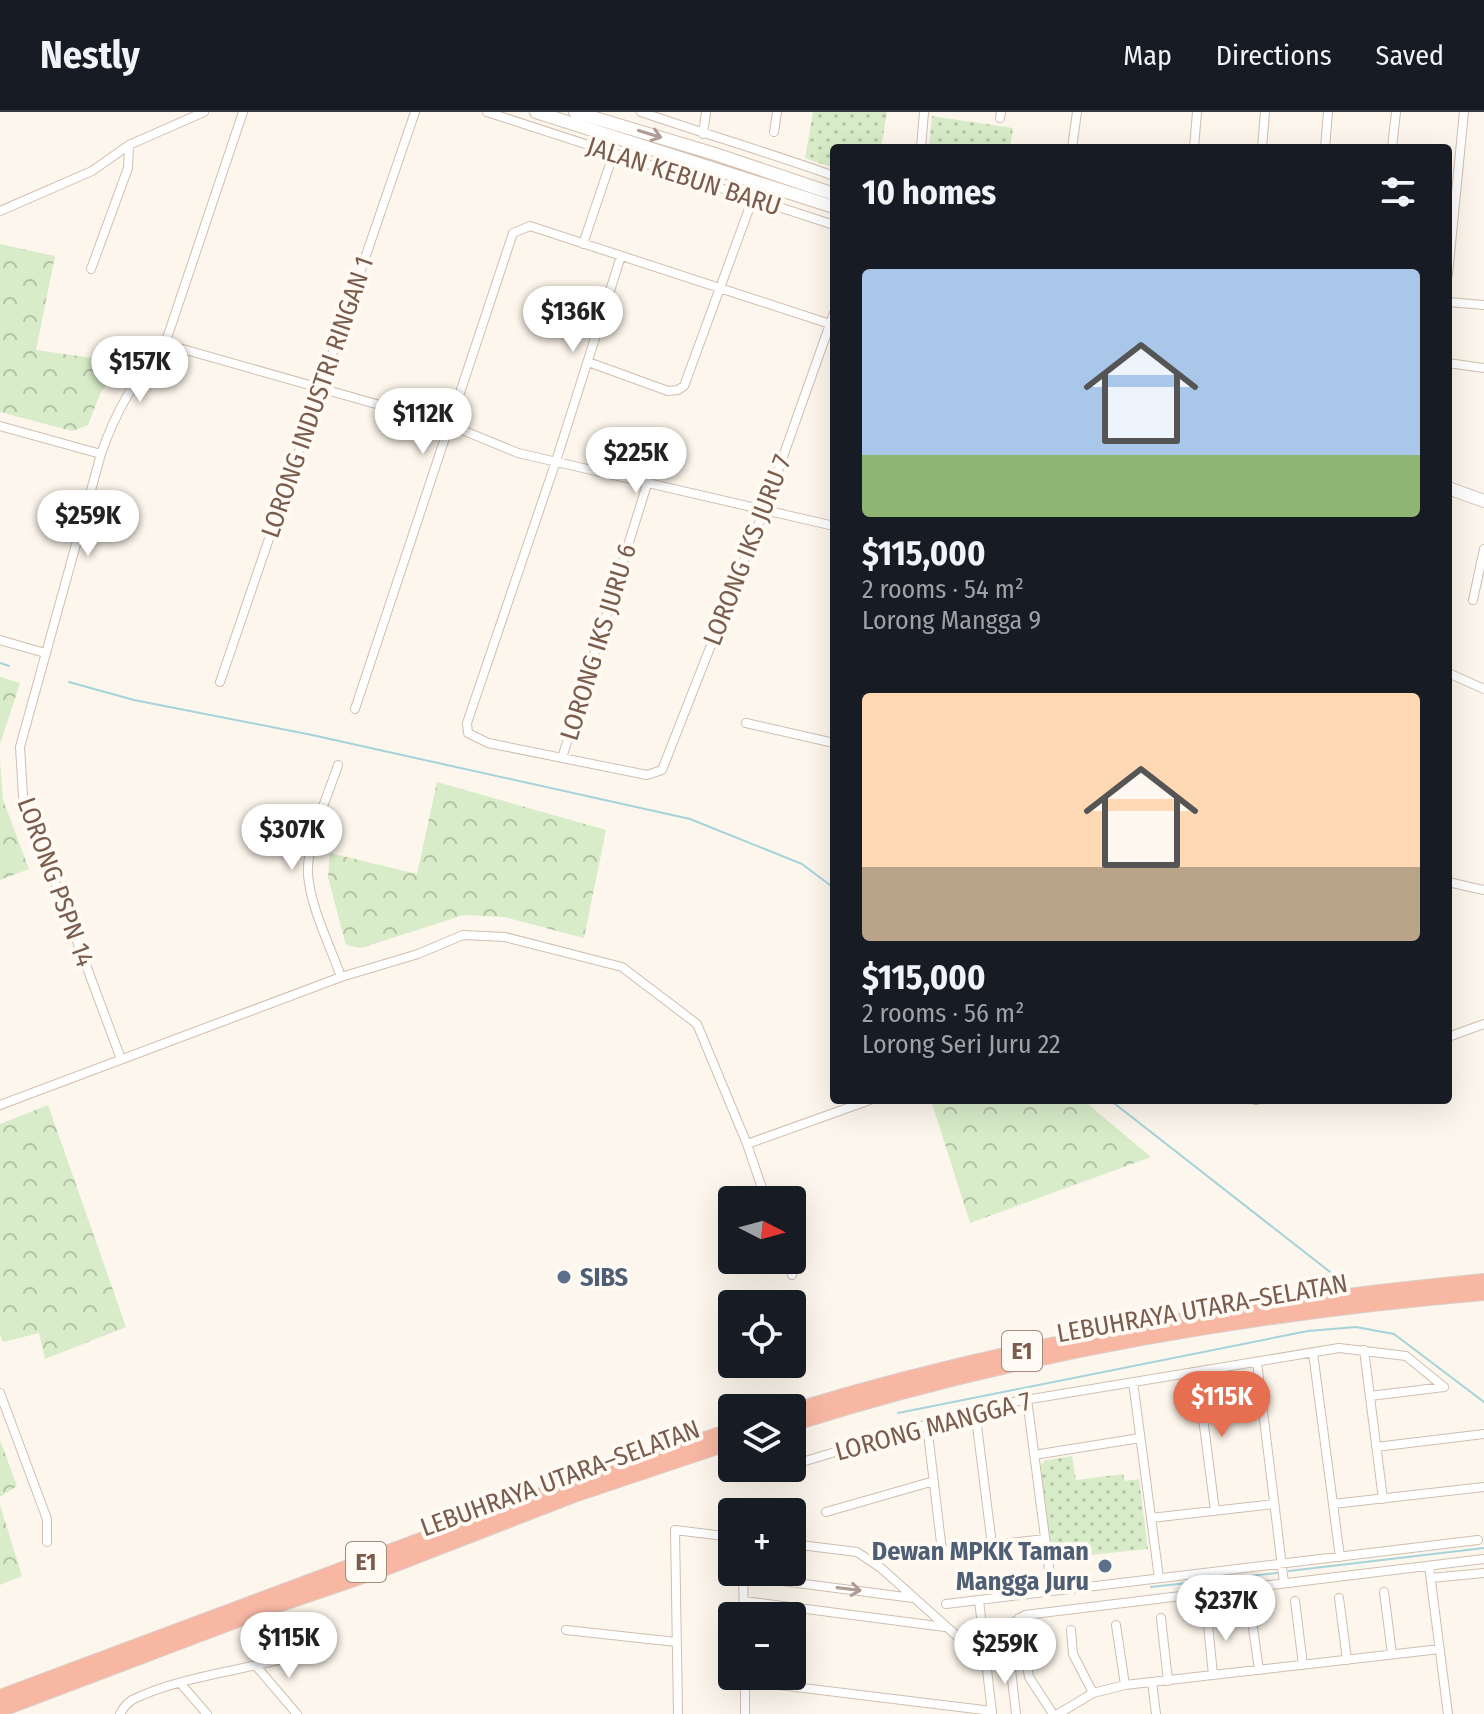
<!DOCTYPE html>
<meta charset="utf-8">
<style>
body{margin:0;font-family:"Fira Sans Condensed",sans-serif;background:#242831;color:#f1f3f6;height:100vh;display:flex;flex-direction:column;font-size:30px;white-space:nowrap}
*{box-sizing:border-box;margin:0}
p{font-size:26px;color:#9ea1a6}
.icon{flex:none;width:44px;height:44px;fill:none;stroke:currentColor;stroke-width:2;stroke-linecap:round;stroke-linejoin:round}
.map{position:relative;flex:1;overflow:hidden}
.panel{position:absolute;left:830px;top:32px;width:622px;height:960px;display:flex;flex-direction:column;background:#171b24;border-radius:8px;box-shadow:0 8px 32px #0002}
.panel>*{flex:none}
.needle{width:52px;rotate:96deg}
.tools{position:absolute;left:718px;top:1074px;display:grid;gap:16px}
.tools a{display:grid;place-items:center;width:88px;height:88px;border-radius:8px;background:#171b24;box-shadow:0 8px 32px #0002;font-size:40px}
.price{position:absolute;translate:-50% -68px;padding:0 18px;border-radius:28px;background:#fff;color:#222;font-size:26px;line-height:52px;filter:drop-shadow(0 2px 4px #0008)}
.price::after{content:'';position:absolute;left:50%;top:48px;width:24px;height:18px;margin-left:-12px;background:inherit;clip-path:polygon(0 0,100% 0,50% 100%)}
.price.active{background:#e76f51;color:#fff}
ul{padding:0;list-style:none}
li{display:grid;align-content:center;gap:16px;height:424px;padding:0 32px}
li span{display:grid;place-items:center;height:248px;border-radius:8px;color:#555}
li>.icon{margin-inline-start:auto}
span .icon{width:144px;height:144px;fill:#fffc;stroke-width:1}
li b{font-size:34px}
h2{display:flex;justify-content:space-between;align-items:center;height:96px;padding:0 32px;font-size:34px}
header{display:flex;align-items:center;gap:48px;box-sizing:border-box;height:112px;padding:0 40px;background:#171b24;border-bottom:2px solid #363941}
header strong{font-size:38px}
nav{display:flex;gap:44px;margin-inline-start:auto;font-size:28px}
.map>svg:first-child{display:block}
.forest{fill:url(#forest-crowns)}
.park{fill:url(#park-dots)}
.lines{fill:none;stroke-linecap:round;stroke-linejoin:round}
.stream{stroke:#a5d3da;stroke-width:2}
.street-casing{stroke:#d1beb0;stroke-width:10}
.secondary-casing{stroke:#d6c0b0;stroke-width:14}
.highway-casing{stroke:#dad1cd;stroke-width:16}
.street{stroke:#fff;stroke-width:8}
.secondary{stroke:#fff;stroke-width:12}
.highway{stroke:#f7b7a3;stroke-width:14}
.oneway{stroke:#af9d94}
.service-dot{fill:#5c6f8a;stroke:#fffaf3;stroke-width:3}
.labels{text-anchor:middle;stroke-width:8;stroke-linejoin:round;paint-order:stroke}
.shield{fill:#fffaf3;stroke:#a28b7f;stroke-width:2}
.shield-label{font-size:24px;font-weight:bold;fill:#7a5c4d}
.street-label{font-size:26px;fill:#7a5c4d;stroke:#fffaf3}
.service-label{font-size:26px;font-weight:bold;fill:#4e5e75;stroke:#fffaf3;text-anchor:start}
</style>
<header>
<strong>Nestly</strong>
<nav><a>Map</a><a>Directions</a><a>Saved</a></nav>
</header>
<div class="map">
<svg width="1484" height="1602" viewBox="0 0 1484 1602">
<defs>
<pattern id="forest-crowns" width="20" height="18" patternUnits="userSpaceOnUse" patternTransform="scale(2)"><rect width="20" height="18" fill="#d8ecc9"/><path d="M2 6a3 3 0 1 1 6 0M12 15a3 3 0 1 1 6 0" fill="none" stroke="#b4c2a5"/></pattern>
<pattern id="park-dots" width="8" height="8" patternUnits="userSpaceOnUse" patternTransform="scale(2)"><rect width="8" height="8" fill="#d8ecc9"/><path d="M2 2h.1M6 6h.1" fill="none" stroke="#b4c2a5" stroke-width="1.8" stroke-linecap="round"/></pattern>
</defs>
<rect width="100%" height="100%" fill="#fdf6ec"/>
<path class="forest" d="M0,132L55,144L36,238L121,250L100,282L88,313L72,319L0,300Z
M0,565L20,571L0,632Z
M0,646L3,688L29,757L0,768Z
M437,670L606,718L584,826L504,805L464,803L361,836L346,833L328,765L330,741L417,762Z
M931,988H1083L1151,1045L970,1111Z
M48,993L126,1215L45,1247L39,1221L3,1230L0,1223V1012Z
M0,1328L17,1374L0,1385Z
M0,1393L22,1464L0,1473Z"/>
<path class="park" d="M813,0H887L881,36H834L831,55L805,46Z
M932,4L1013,16L1010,36H938L929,33Z
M1072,1344L1076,1368L1123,1362L1125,1369L1139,1367L1148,1437L1090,1443L1052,1451L1039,1355L1046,1348Z"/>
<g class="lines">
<path class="stream" d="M0,551L9,554
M69,570L134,588L312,623L690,707L802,752L834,776
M1110,988L1339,1167
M898,1301L1308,1219L1356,1215L1394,1222L1484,1290
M1289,1459L1484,1436
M1151,1475L1277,1461"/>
<g class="street-casing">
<path id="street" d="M487,0L834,113
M641,0C705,22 770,41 834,64
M1000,6L1001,0
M774,20L777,0
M703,22L706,0
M921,36L924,0
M1072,36L1077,0
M1194,36L1197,0
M1262,36L1265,0
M1325,36L1328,0
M1392,36L1396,0
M0,99L92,59L129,33L204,0
M583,132L614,40
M621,144L556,349L467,611L468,621L488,631L647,663L662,658L764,398L834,201
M91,157L128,56L129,33
M1448,162L1464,0
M1448,190L1484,193
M165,232L450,313L518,341L834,414
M588,250L668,279L678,278L684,274L753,86
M1448,251L1484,256
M0,314L101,342
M1473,488L1484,437
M0,528L45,541
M1448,561L1484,577
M220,570L415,0
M355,597L513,121L530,114L833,213
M746,611L834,631
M562,646L648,369
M338,653C328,684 306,730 308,763C311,797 330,833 341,865
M1448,770L1484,778
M1448,925L1484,912
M121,947L23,684L20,635L101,342C115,301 135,265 165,232L243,0
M1255,988H1257
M0,993L341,865L418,842L463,823L505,825L622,855L697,912L747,1032L766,1088
M747,1032L870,988
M787,1148L792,1163
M1364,1238L1383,1387
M1313,1241L1340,1445
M1257,1250L1284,1471
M1197,1260L1215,1399
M1133,1270L1159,1466
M0,1281L47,1407V1430
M1370,1284L1444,1275
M1027,1287L1052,1479
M975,1298L992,1433
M927,1313L942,1439
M1376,1335L1484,1322
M1034,1343L1140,1326
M792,1353L951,1305L1001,1292L1339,1236L1406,1244L1444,1275
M754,1364L782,1356
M1333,1392L1484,1375
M826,1400L934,1369
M1151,1406L1274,1392
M792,1432L857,1440L881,1456L986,1550
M893,1444L1045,1427
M1429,1454L1448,1602
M743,1461L744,1504
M743,1464L913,1486
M1431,1466L1484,1461
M1384,1480L1392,1542
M1339,1486L1347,1548
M979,1488L992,1601
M744,1489L945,1515
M1295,1489L1303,1553
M946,1492L1478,1428
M1250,1495L1259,1558
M1207,1502L1213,1563
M1019,1506L1029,1565L1053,1602
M1161,1506L1168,1569
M1116,1513L1125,1573
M566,1518L676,1530
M1071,1518L1073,1542L1093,1581
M256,1554L297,1602
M745,1567V1602
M745,1569L992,1599
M1152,1570L1156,1602
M181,1572L207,1602
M120,1602C123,1596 126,1592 132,1588C178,1565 244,1558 295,1544
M678,1602L675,1418L732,1425
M1016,1602L1007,1522L1011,1512L1025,1503L1484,1447
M1058,1602L1093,1581L1125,1573L1440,1537"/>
</g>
<g class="secondary-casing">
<path id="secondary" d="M536,0L834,95
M575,0L715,42L834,82
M1448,376L1484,389"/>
</g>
<g class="highway-casing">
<path id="highway" d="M792,1299C1017,1230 1250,1191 1484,1169
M792,1312C1016,1241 1251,1201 1484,1181
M0,1585L560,1376L732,1318
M0,1598L261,1499L378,1459L574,1383L732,1330"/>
</g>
<use href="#street" class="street"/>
<use href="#secondary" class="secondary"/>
<use href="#highway" class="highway"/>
</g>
<defs><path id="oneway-shaft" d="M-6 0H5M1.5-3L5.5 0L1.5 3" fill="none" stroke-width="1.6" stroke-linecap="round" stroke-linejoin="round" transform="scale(2)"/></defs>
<g class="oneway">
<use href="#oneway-shaft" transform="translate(650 22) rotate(17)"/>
<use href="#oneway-shaft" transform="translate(849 1477) rotate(7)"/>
</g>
<g class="service-dot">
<circle cx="564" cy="1165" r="8"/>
<circle cx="1105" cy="1454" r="8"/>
</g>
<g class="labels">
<g class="shield">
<rect x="1002" y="1219" width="40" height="40" rx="6"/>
<rect x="346" y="1430" width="40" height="40" rx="6"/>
</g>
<g class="shield-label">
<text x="1022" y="1247">E1</text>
<text x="366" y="1458">E1</text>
</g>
<g class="street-label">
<text transform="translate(684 64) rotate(18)" y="9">JALAN KEBUN BARU</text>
<text transform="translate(317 285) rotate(-71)" y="9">LORONG INDUSTRI RINGAN 1</text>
<text transform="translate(747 438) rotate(-69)" y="9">LORONG IKS JURU 7</text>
<text transform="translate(598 530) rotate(-73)" y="9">LORONG IKS JURU 6</text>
<text transform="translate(56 770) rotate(70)" y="9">LORONG PSPN 14</text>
<text transform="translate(1202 1196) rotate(-10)" y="9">LEBUHRAYA UTARA–SELATAN</text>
<text transform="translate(933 1314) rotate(-15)" y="9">LORONG MANGGA 7</text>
<text transform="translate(560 1366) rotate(-20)" y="9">LEBUHRAYA UTARA–SELATAN</text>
</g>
<g class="service-label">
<text x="580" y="1174">SIBS</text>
<text x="1089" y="1448" text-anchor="end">Dewan MPKK Taman<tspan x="1089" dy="30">Mangga Juru</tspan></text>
</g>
</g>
</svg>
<div class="tools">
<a><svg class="needle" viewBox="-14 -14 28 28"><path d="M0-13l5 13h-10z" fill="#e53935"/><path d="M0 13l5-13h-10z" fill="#9ea1a6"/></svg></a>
<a><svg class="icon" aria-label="locate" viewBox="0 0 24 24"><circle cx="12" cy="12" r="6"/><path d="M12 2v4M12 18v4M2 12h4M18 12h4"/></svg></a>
<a><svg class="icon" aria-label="layers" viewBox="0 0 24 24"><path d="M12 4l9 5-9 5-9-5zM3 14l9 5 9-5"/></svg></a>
<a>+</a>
<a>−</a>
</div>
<b class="price" style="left:573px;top:242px">$136K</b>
<b class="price" style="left:140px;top:292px">$157K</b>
<b class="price" style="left:423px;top:344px">$112K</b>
<b class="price" style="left:636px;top:383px">$225K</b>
<b class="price" style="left:88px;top:446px">$259K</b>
<b class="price" style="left:292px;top:760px">$307K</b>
<b class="price active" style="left:1222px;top:1327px">$115K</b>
<b class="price" style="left:1226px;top:1531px">$237K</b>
<b class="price" style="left:289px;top:1568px">$115K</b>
<b class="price" style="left:1005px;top:1574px">$259K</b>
<section class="panel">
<h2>10 homes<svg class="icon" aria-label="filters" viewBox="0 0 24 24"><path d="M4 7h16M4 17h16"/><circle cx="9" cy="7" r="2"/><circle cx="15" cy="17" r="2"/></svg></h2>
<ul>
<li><span style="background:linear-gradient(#a9c7e8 75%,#8fb573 0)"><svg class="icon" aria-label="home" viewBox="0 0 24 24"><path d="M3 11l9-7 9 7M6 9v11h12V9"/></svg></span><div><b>$115,000</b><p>2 rooms · 54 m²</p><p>Lorong Mangga 9</p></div></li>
<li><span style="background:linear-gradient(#ffd9b3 70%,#b9a48a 0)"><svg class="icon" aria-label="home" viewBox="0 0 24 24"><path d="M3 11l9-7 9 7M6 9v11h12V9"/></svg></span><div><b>$115,000</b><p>2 rooms · 56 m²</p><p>Lorong Seri Juru 22</p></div></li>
</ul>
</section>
</div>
